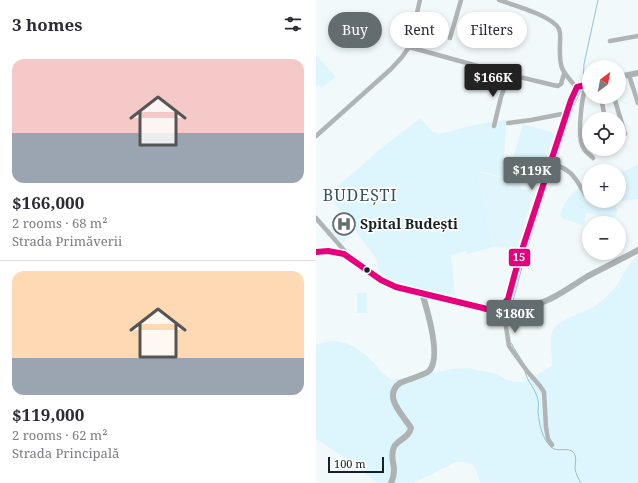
<!DOCTYPE html>
<meta charset="utf-8">
<style>
body{margin:0;font-family:"Noto Serif",serif;background:#f7f7f7;color:#2b2b33;height:100vh;display:flex;flex-direction:column;font-size:15px;white-space:nowrap}
*{box-sizing:border-box;margin:0}
p{font-size:13px;color:#7c7c81}
.icon{flex:none;width:22px;height:22px;fill:none;stroke:currentColor;stroke-width:2;stroke-linecap:round;stroke-linejoin:round}
.map{position:relative;flex:1;overflow:hidden}
.sheet{display:flex;flex-direction:column;background:#fff;width:316px}
.sheet>*{flex:none}
.hud{position:absolute;left:12px;top:12px;width:250px;height:36px;display:flex;gap:8px}
.needle{width:26px;rotate:32deg}
.buttons{position:absolute;left:266px;top:60px;display:grid;gap:8px}
.buttons a{display:grid;place-items:center;width:44px;height:44px;border-radius:50%;background:#fff;box-shadow:0 2px 6px #0003;font-size:20px}
.scale{position:absolute;left:12px;bottom:10px;width:56px;box-sizing:border-box;padding-left:4px;border:2px solid #162125;border-top:0;font-size:11px;line-height:14px;white-space:nowrap;color:#162125;-webkit-text-stroke:3px #fff;paint-order:stroke}
.price{position:absolute;translate:-50% -34px;padding:0 9px;border-radius:4px;background:#636d70;color:#fff;font-size:13px;line-height:26px;filter:drop-shadow(0 1px 2px #0008)}
.price::after{content:'';position:absolute;left:50%;top:24px;width:12px;height:9px;margin-left:-6px;background:inherit;clip-path:polygon(0 0,100% 0,50% 100%)}
.price.current{background:#222;color:#fff}
ul{padding:0;list-style:none}
li{display:grid;align-content:center;gap:8px;height:212px;padding:0 12px}
li+li{border-top:1px solid #e1e1e2}
li span{display:grid;place-items:center;height:124px;border-radius:12px;color:#555}
li>.icon{margin-inline-start:auto}
span .icon{width:72px;height:72px;fill:#fffc;stroke-width:1}
li b{font-size:17px}
h2{display:flex;justify-content:space-between;align-items:center;height:48px;padding:0 12px;font-size:17px}
.chip{padding:0 14px;border-radius:18px;background:#fff;box-shadow:0 2px 6px #0003;font-size:14px;line-height:36px}
.chip.current{background:#636d70;color:#fff}
main{display:flex;flex:1;min-height:0}
.map>svg:first-child{display:block}
.built{fill:#e1f5fd}
.green{fill:#ddf5fd}
.lines{fill:none;stroke-linecap:round;stroke-linejoin:round}
.stream{stroke:#98c0d0;stroke-width:1}
.street{stroke:#b0b4b5;stroke-width:4.5}
.secondary{stroke:#adb3b5;stroke-width:6}
.bus-1-casing{stroke:#fff;stroke-width:9}
.bus-1{stroke:#e5007d;stroke-width:6}
.bus-dot{fill:#162125;stroke:#fff;stroke-width:1.5}
.labels{text-anchor:middle;stroke-width:3.5;stroke-linejoin:round;paint-order:stroke}
.poi-label{font-size:14px;font-weight:bold;fill:#162125;stroke:#fff;text-anchor:start}
.quarter-label{font-size:16px;letter-spacing:1px;fill:#37515b;stroke:#fff}
.line-badge{stroke:#fff;stroke-width:1.5}
.badge-label{font-size:11px;text-anchor:middle;font-weight:bold;fill:#fff}
</style>
<main>
<section class="sheet">
<h2>3 homes<svg class="icon" aria-label="filters" viewBox="0 0 24 24"><path d="M4 7h16M4 17h16"/><circle cx="9" cy="7" r="2"/><circle cx="15" cy="17" r="2"/></svg></h2>
<ul>
<li><span style="background:linear-gradient(#f6c9c9 60%,#9aa5b1 0)"><svg class="icon" aria-label="home" viewBox="0 0 24 24"><path d="M3 11l9-7 9 7M6 9v11h12V9"/></svg></span><div><b>$166,000</b><p>2 rooms · 68 m²</p><p>Strada Primăverii</p></div></li>
<li><span style="background:linear-gradient(#ffd9b3 70%,#9aa5b1 0)"><svg class="icon" aria-label="home" viewBox="0 0 24 24"><path d="M3 11l9-7 9 7M6 9v11h12V9"/></svg></span><div><b>$119,000</b><p>2 rooms · 62 m²</p><p>Strada Principală</p></div></li>
</ul>
</section>
<div class="map">
<svg width="322" height="483" viewBox="0 0 322 483">
<rect width="100%" height="100%" fill="#f2f9fb"/>
<path class="built" d="M163,172L205,183L204,188L218,192L201,249L177,247L162,173Z
M29,217L38,231L27,243L16,232Z"/>
<path class="green" d="M0,55L20,77L6,88L0,84Z
M103,119L106,120L115,131L123,134L162,124L190,120L187,177L167,172L162,173L177,247L151,254L149,251L135,255L139,295C122,292 72,284 63,270C61,267 61,262 60,258L12,194L67,147Z
M207,124L238,133L223,185L192,176Z
M322,164V199L303,201V174Z
M273,184V201H303L300,204L301,212L300,216C290,220 280,214 270,213L268,223L266,225L246,218L244,215C249,199 257,189 273,184Z
M322,255V483H164C160,468 159,460 140,462L97,483H61L37,463L0,439V345C24,335 41,346 58,363C64,370 68,375 76,380L136,369L152,368L181,374L193,381L200,382H207L236,366C237,355 232,340 237,330C243,319 268,313 279,306C287,300 295,293 301,285C308,274 312,263 322,255Z
M41,293H51V313H41Z"/>
<g class="lines">
<path class="stream" d="M267,83L268,64L282,0
M239,162L256,109L266,88
M197,301L210,252L237,166
M192,325V318L196,306
M195,343L206,361
M209,371C211,382 220,389 222,400C223,404 222,408 222,412C223,423 226,439 235,447C241,453 253,446 258,453C261,458 259,464 259,469C260,474 262,478 265,483"/>
<path class="street" d="M183,0C197,5 237,16 243,29C245,34 244,40 244,44C243,68 245,70 261,88
M134,38L145,0
M294,41L322,36
M93,47L187,73L237,85L242,86L245,84L248,74
M313,75L322,103
M270,85C266,97 260,139 268,149C270,153 274,154 277,158
M285,97L289,119
M298,97L309,134
M192,123L215,120L246,114L250,115
M178,126L185,97L193,75
M0,136L75,69L86,57L93,47L104,0
M235,163C256,170 258,176 269,194
M0,218L33,256
M183,309L189,320L193,346L211,371L224,386L228,392L230,427L232,439L236,445"/>
<path class="secondary" d="M303,77L322,73
M0,252L12,251L28,254L65,280L80,287L167,308L174,310L183,309L192,299L202,262L255,100L261,87L273,84
M189,303C228,311 242,294 272,276C289,267 306,259 322,250
M75,483C77,479 78,475 78,470C78,463 74,455 78,447C82,439 93,438 95,428C87,415 66,396 84,383C90,380 109,375 113,371C126,358 111,309 106,293"/>
<g class="bus-1-casing">
<path id="bus-1" d="M0,252L12,251L28,254L65,280L80,287L167,308L174,310L183,309L192,299L202,262L255,100L261,87L273,84"/>
</g>
<use href="#bus-1" class="bus-1"/>
</g>
<defs>
<g id="hospital-ring" transform="scale(1.15)"><circle r="9.5" fill="#fff" stroke="#636d70" stroke-width="1.5"/><path d="M-5-5h3v3.5h4V-5h3V5h-3V1.5h-4V5h-3Z" fill="#636d70"/></g>
</defs>
<g fill-rule="evenodd">
<use href="#hospital-ring" x="28" y="224"/>
</g>
<circle class="bus-dot" cx="51" cy="270" r="3.5"/>
<g class="labels">
<g class="poi-label">
<text x="44" y="229">Spital Budești</text>
</g>
<g class="quarter-label">
<text x="44" y="201">BUDEȘTI</text>
</g>
</g>
<rect class="line-badge" x="192" y="248" width="23" height="19" rx="4" fill="#e5007d"/>
<g class="badge-label">
<text x="203" y="261">15</text>
</g>
</svg>
<div class="buttons">
<a><svg class="needle" viewBox="-14 -14 28 28"><path d="M0-13l5 13h-10z" fill="#e53935"/><path d="M0 13l5-13h-10z" fill="#7c7c81"/></svg></a>
<a><svg class="icon" aria-label="locate" viewBox="0 0 24 24"><circle cx="12" cy="12" r="6"/><path d="M12 2v4M12 18v4M2 12h4M18 12h4"/></svg></a>
<a>+</a>
<a>−</a>
</div>
<div class="scale">100 m</div>
<b class="price current" style="left:177px;top:98px">$166K</b>
<b class="price" style="left:216px;top:191px">$119K</b>
<b class="price" style="left:199px;top:334px">$180K</b>
<div class="hud">
<a class="chip current">Buy</a>
<a class="chip">Rent</a>
<a class="chip">Filters</a>
</div>
</div>
</main>
